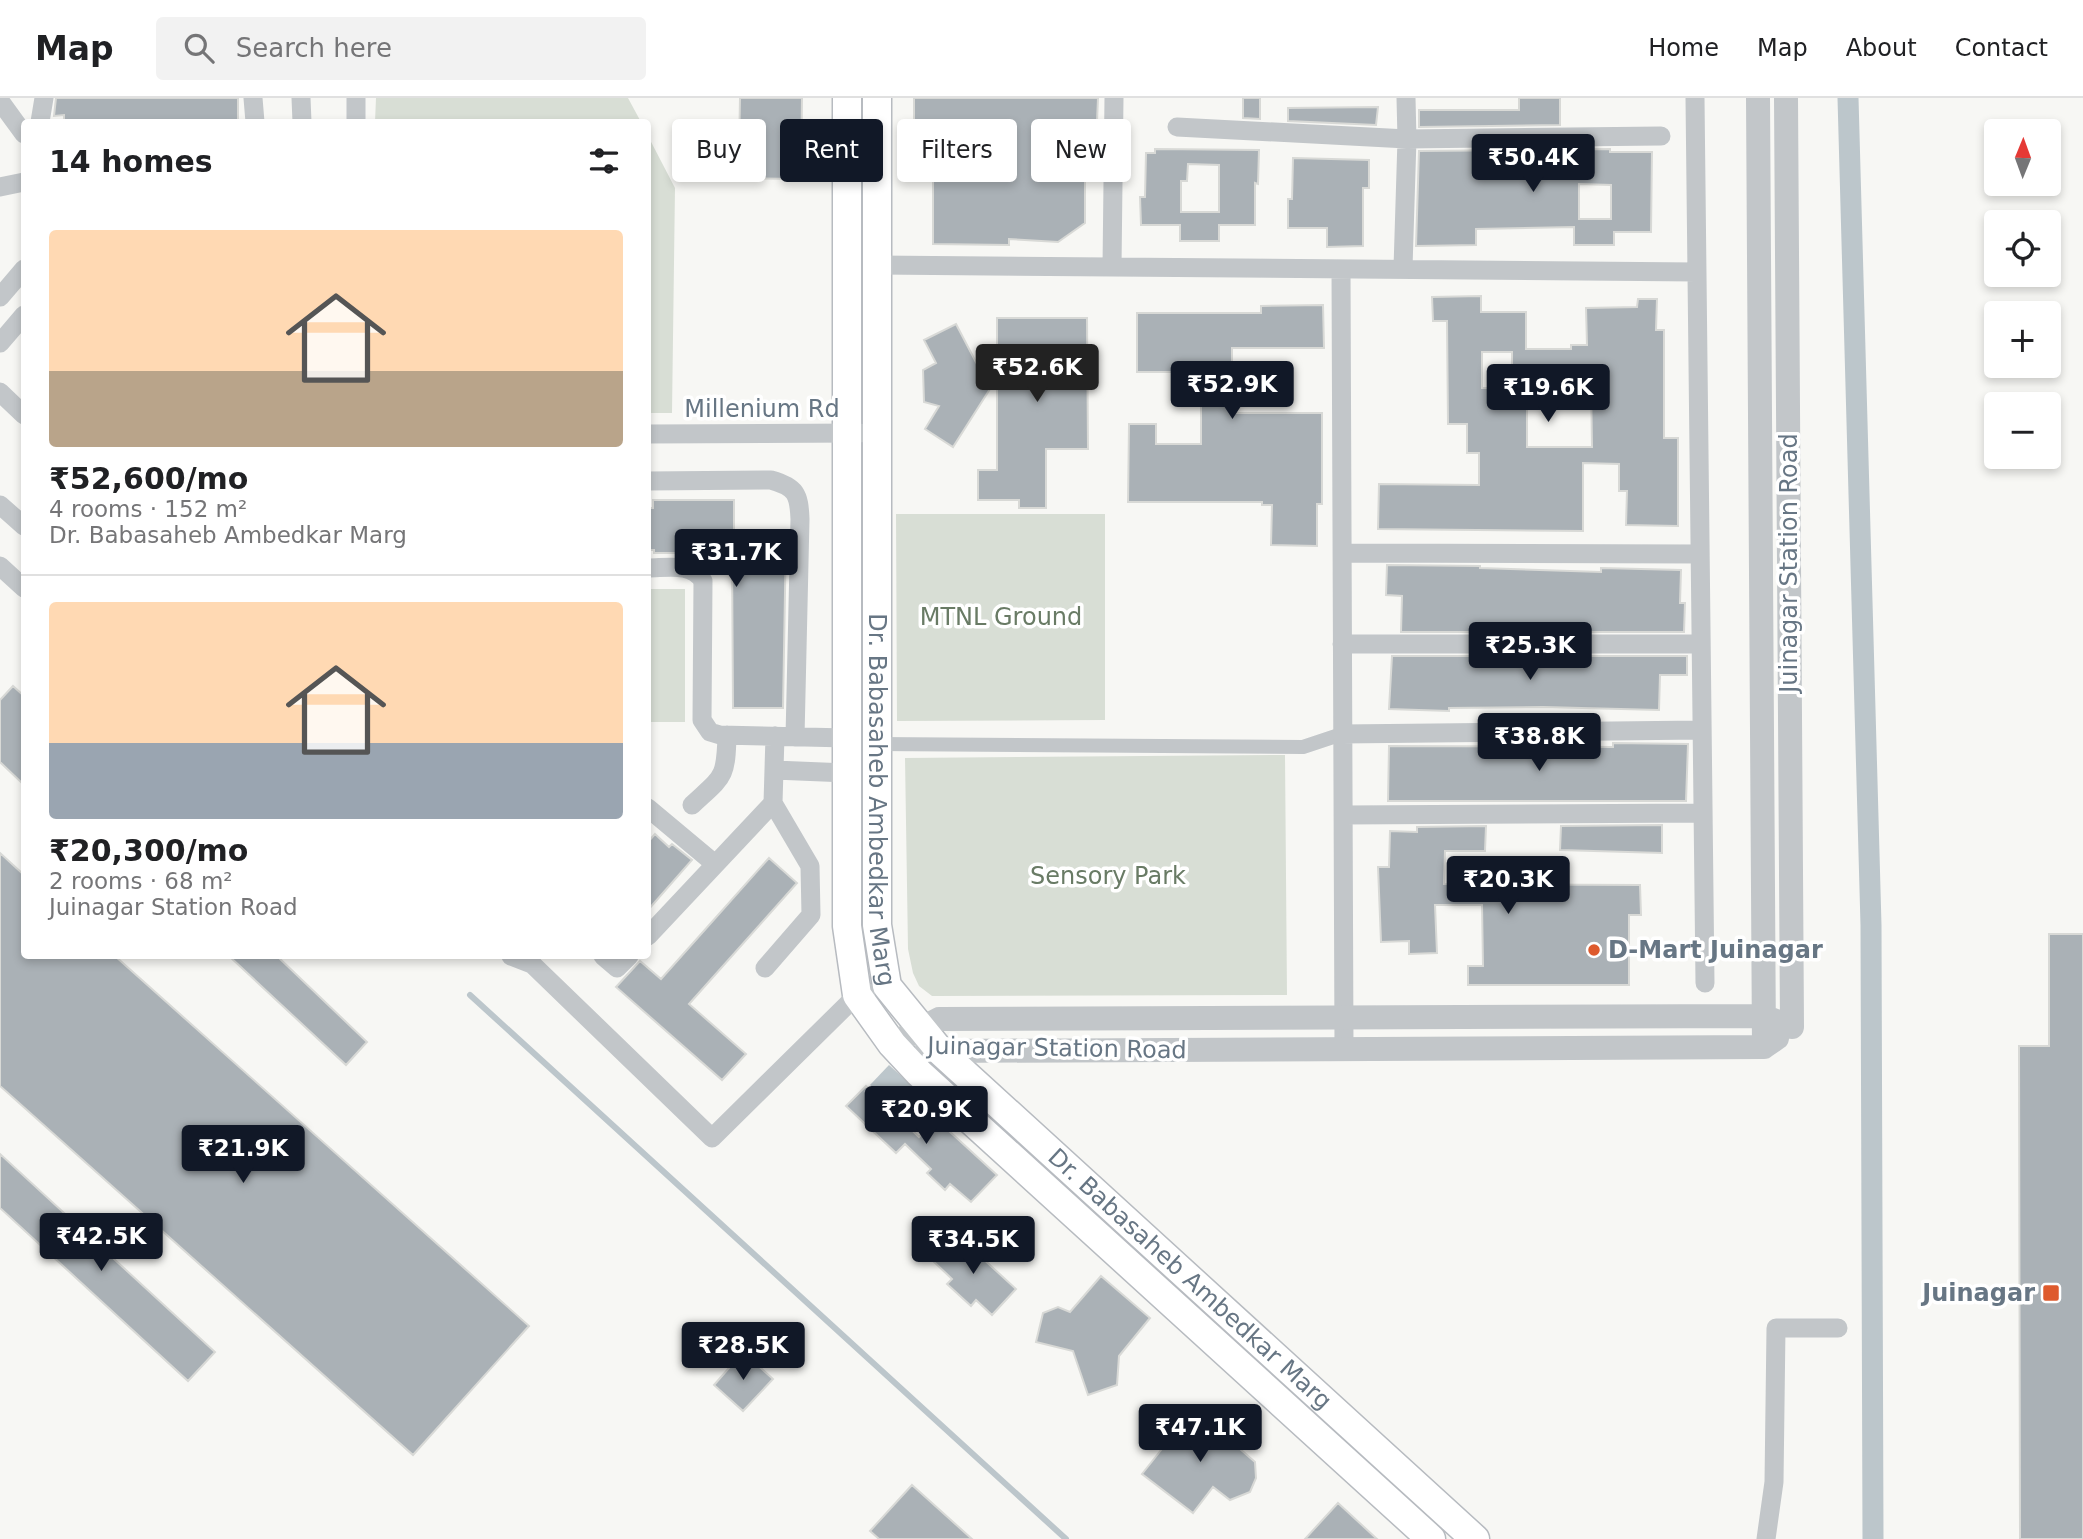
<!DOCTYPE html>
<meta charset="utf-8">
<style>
body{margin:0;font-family:"DejaVu Sans",sans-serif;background:#f2f2f2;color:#202124;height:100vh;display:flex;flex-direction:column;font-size:26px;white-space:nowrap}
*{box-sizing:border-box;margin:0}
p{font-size:23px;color:#757577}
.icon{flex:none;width:38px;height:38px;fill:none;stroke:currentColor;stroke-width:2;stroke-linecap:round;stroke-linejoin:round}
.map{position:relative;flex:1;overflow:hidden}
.drawer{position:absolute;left:21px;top:21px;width:630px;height:840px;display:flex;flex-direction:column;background:#fff;border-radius:7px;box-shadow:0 4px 10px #0003}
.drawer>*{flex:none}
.hud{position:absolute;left:672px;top:21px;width:665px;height:63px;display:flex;gap:14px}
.needle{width:46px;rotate:1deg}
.tools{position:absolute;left:1984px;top:21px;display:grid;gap:14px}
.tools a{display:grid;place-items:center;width:77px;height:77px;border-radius:7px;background:#fff;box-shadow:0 4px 10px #0003;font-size:35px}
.price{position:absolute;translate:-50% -60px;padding:0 16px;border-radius:7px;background:#111827;color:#fff;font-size:23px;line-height:46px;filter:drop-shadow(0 2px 4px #0008)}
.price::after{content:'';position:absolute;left:50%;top:42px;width:21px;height:16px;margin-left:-10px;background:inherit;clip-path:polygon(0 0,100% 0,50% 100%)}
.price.current{background:#222;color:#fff}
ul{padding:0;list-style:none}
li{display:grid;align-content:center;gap:14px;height:371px;padding:0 28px}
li+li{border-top:2px solid #e0e0e0}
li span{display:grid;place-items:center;height:217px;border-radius:7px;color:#555}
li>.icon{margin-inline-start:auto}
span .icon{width:126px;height:126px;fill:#fffc;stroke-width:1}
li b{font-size:30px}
h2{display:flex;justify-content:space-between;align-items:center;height:84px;padding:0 28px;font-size:30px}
.tag{padding:0 24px;border-radius:7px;background:#fff;box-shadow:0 4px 10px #0003;font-size:24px;line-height:63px}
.tag.current{background:#111827;color:#fff}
header{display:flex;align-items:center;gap:42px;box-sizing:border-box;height:98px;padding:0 35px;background:#fff;border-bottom:2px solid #e0e0e0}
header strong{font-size:33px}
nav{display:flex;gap:38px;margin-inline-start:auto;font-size:24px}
.search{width:490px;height:63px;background:#f2f2f2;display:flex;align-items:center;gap:18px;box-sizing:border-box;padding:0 24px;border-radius:7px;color:#757577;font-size:26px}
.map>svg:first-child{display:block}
.green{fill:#d8ded5}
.water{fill:#bcc6cb}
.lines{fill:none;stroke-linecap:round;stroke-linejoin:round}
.stream{stroke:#bcc6cb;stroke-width:6}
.canal{stroke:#bcc6cb;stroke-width:21}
.building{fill:#aab1b6;stroke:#d8d9d6;stroke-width:2;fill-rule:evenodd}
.secondary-casing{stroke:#b7bbc0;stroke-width:31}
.pedestrian{stroke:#c2c6c9;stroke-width:14}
.minor{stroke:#c2c6c9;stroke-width:19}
.tertiary{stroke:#c2c6c9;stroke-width:24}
.secondary{stroke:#fff;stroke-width:28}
.poi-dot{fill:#de5a2d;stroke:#fff;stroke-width:2.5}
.labels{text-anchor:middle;stroke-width:7;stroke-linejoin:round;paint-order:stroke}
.street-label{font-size:24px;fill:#677684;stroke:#fff}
.park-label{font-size:24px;fill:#697b65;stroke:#fff}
.poi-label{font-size:24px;font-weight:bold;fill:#677684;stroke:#fff;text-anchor:start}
</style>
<header>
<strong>Map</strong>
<div class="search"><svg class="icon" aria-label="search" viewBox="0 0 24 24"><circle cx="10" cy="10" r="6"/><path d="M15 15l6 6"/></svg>Search here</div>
<nav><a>Home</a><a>Map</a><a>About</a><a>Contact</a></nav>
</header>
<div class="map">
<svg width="2083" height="1441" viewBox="0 0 2083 1441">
<rect width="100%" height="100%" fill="#f7f7f4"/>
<path class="green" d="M376,0H628L641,24H375Z
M648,38L675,90L672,315H648Z
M896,416H1105V622L897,623Z
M648,491H685V624H648Z
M1285,657L1287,897L932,898L919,888L913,875L908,851L905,660Z"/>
<path class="water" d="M889,967L933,1007L915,1028L870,987Z"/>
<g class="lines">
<path class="stream" d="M470,897L1066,1441"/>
<path class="canal" d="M1848,0L1871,827L1873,1441"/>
</g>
<path class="building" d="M56,0H238V24H206V22L64,24V17L54,18Z
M740,0H802L801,81L714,80V52H739Z
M914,0H1098L1097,24H1091V83H1085V125L1058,144L1009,141V147L933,146V51H914Z
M1243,0H1260V21L1243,20Z
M1519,0H1560V27L1419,29V12H1519Z
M1378,9L1376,27L1288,23V10Z
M1155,51L1259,52L1258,86L1255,85V127H1219V143H1180V127H1141L1140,99H1145L1146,55H1155ZM1188,66L1219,67V114H1181V83H1187Z
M1610,51V54H1652L1651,134H1614V147H1574V129L1476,131V147L1416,148L1419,53ZM1579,86L1611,87V121H1579Z
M1293,60L1369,62V90H1363V148L1327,149V130H1288V101H1292Z
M1481,198V214H1526V251H1571V247H1587L1586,210L1637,209L1638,201H1657L1656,232H1664V340H1678V428L1626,427L1627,393H1619V366L1583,365V433L1378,431L1379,386L1479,387V355H1467V326H1448L1447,223H1433L1432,199ZM1482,254H1512V290H1482ZM1591,285L1592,349H1527V294L1550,293V286Z
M1323,207L1324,250H1232V315H1322V406H1317V448L1271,447L1272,407H1262V404H1128L1129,326H1156V346H1201V274H1137V215H1261V208Z
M997,220H1087L1088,351H1046V410H1019V402H978V372H997Z
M956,226L990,291L953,349L925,331L939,308L924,304L923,272L936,265L924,242Z
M653,402H734V434L771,433V437H786L783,610H733L732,455H654V452H648V410H653Z
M1387,467L1480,468V470L1601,474V470L1681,472L1680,505H1685L1684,534H1401L1402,498L1386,497Z
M1392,558H1687V577H1660L1659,612L1543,609L1449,610V613L1389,611Z
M13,588L24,598V687L0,664V602Z
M1613,645L1688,646L1686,703H1388L1389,648L1613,649Z
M1662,727V755L1560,752L1561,728Z
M1486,728L1485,753H1445L1444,786L1640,787L1641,817H1629V887H1468V868H1483L1482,807H1435L1437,855L1409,856V843L1381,844L1378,769H1389L1390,733L1417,734V729Z
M655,736L669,749L672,746L692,762L648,812V744Z
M0,755L24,777V858H115L529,1228L413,1357L0,988Z
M769,760L797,785L689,906L746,956L722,982L616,889L640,863L661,881Z
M2049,836H2083V1441H2020L2019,948H2049Z
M229,858H277L367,944L346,967Z
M866,988L919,1039L936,1021L997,1077L971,1104L950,1086L945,1092L927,1075L931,1071L905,1046L896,1055L846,1008Z
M0,1056L215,1254L188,1283L0,1110Z
M956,1136L1016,1191L992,1217L976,1202L971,1208L947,1186L952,1181L932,1162Z
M1101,1178L1150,1220L1119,1258L1117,1287L1088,1297L1073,1253L1036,1244L1043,1215L1058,1209L1070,1214Z
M743,1254L773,1281L743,1313L714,1287Z
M1201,1317L1255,1364L1256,1380L1250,1394L1230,1402L1213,1389L1193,1415L1142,1376L1165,1347L1159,1343L1177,1319Z
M912,1387L972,1441H879L870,1433Z
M1338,1405L1377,1441H1305Z"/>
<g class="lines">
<g class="secondary-casing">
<g id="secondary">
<path d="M847,0V828L857,897L892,946L919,975L1431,1441"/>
<path id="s1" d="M877,0V827L887,888L940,953L1475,1441"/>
</g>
</g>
<path class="pedestrian" d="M877,646L1303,649L1342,636"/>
<path class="minor" d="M253,0L255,24
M301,0L302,24
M1406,0L1407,41L1661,38
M1695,0L1705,885
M0,3L24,36
M40,24L44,0
M356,24V0
M1177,29L1407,41L1403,170
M0,89L24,84
M877,167L1697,174
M1112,169L1114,0
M1341,171L1344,951
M0,199L24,171
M0,245L24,217
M0,294L24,317
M648,336L860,335
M648,383L771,382C796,389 799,396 800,421L795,639
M0,407L24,428
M1342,455L1700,456
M0,468L24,490
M648,470C667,470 692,464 703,483L702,622L710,634L720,637L847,640
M1342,546H1701
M1342,636L1701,632
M774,672L847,675
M692,707C723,678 726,681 727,637
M648,710L715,766
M1343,717L1702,715
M648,838L773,705L775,638
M511,858L532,866L712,1040L857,897L866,894
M603,858L617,870L629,858
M765,870L811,817L810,768L773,705
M1766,1441L1774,1384L1776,1230H1838"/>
<path class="tertiary" d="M1758,0L1764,949
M1786,0L1792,929
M892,946L939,921L1763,918L1776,923
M927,951L940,953L1764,949L1777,940"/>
<use href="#secondary" class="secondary"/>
</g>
<g class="poi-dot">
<circle cx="1594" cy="852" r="7"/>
<rect x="2042" y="1186" width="18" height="18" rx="3.5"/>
</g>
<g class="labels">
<g class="street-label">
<text x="762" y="319">Millenium Rd</text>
<text transform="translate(1789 465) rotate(-90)" y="8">Juinagar Station Road</text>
<text dy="8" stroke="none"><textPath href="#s1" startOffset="702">Dr. Babasaheb Ambedkar Marg</textPath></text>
<text transform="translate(1057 950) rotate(1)" y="8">Juinagar Station Road</text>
<text dy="8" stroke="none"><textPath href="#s1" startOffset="1311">Dr. Babasaheb Ambedkar Marg</textPath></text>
</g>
<g class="park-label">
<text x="1001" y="527">MTNL Ground</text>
<text x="1108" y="786">Sensory Park</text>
</g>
<g class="poi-label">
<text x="1608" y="860">D-Mart Juinagar</text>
<text x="2035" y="1203" text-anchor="end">Juinagar</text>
</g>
</g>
</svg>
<div class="tools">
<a><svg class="needle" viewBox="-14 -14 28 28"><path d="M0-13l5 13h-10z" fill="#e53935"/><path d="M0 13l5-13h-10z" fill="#757577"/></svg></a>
<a><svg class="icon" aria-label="locate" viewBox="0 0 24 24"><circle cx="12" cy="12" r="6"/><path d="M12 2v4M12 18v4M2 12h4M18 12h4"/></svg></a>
<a>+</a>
<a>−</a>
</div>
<b class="price" style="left:1533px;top:96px">₹50.4K</b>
<b class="price current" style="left:1037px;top:306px">₹52.6K</b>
<b class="price" style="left:1232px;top:323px">₹52.9K</b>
<b class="price" style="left:1548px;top:326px">₹19.6K</b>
<b class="price" style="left:736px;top:491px">₹31.7K</b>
<b class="price" style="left:1530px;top:584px">₹25.3K</b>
<b class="price" style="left:1539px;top:675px">₹38.8K</b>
<b class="price" style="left:1508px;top:818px">₹20.3K</b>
<b class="price" style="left:926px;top:1048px">₹20.9K</b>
<b class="price" style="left:243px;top:1087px">₹21.9K</b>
<b class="price" style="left:101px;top:1175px">₹42.5K</b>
<b class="price" style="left:973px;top:1178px">₹34.5K</b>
<b class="price" style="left:743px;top:1284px">₹28.5K</b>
<b class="price" style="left:1200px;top:1366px">₹47.1K</b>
<div class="hud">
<a class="tag">Buy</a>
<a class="tag current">Rent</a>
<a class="tag">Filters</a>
<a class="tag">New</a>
</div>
<section class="drawer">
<h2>14 homes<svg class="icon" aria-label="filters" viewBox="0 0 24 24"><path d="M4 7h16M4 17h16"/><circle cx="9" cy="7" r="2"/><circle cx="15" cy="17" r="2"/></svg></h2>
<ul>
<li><span style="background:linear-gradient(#ffd9b3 65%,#b9a48a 0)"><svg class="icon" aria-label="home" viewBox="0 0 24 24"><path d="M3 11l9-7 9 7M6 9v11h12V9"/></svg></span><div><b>₹52,600/mo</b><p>4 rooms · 152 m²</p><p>Dr. Babasaheb Ambedkar Marg</p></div></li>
<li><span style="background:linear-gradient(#ffd9b3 65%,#9aa5b1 0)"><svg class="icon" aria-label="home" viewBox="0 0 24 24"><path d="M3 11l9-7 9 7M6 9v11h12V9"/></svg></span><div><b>₹20,300/mo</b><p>2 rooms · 68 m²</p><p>Juinagar Station Road</p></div></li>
</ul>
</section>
</div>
